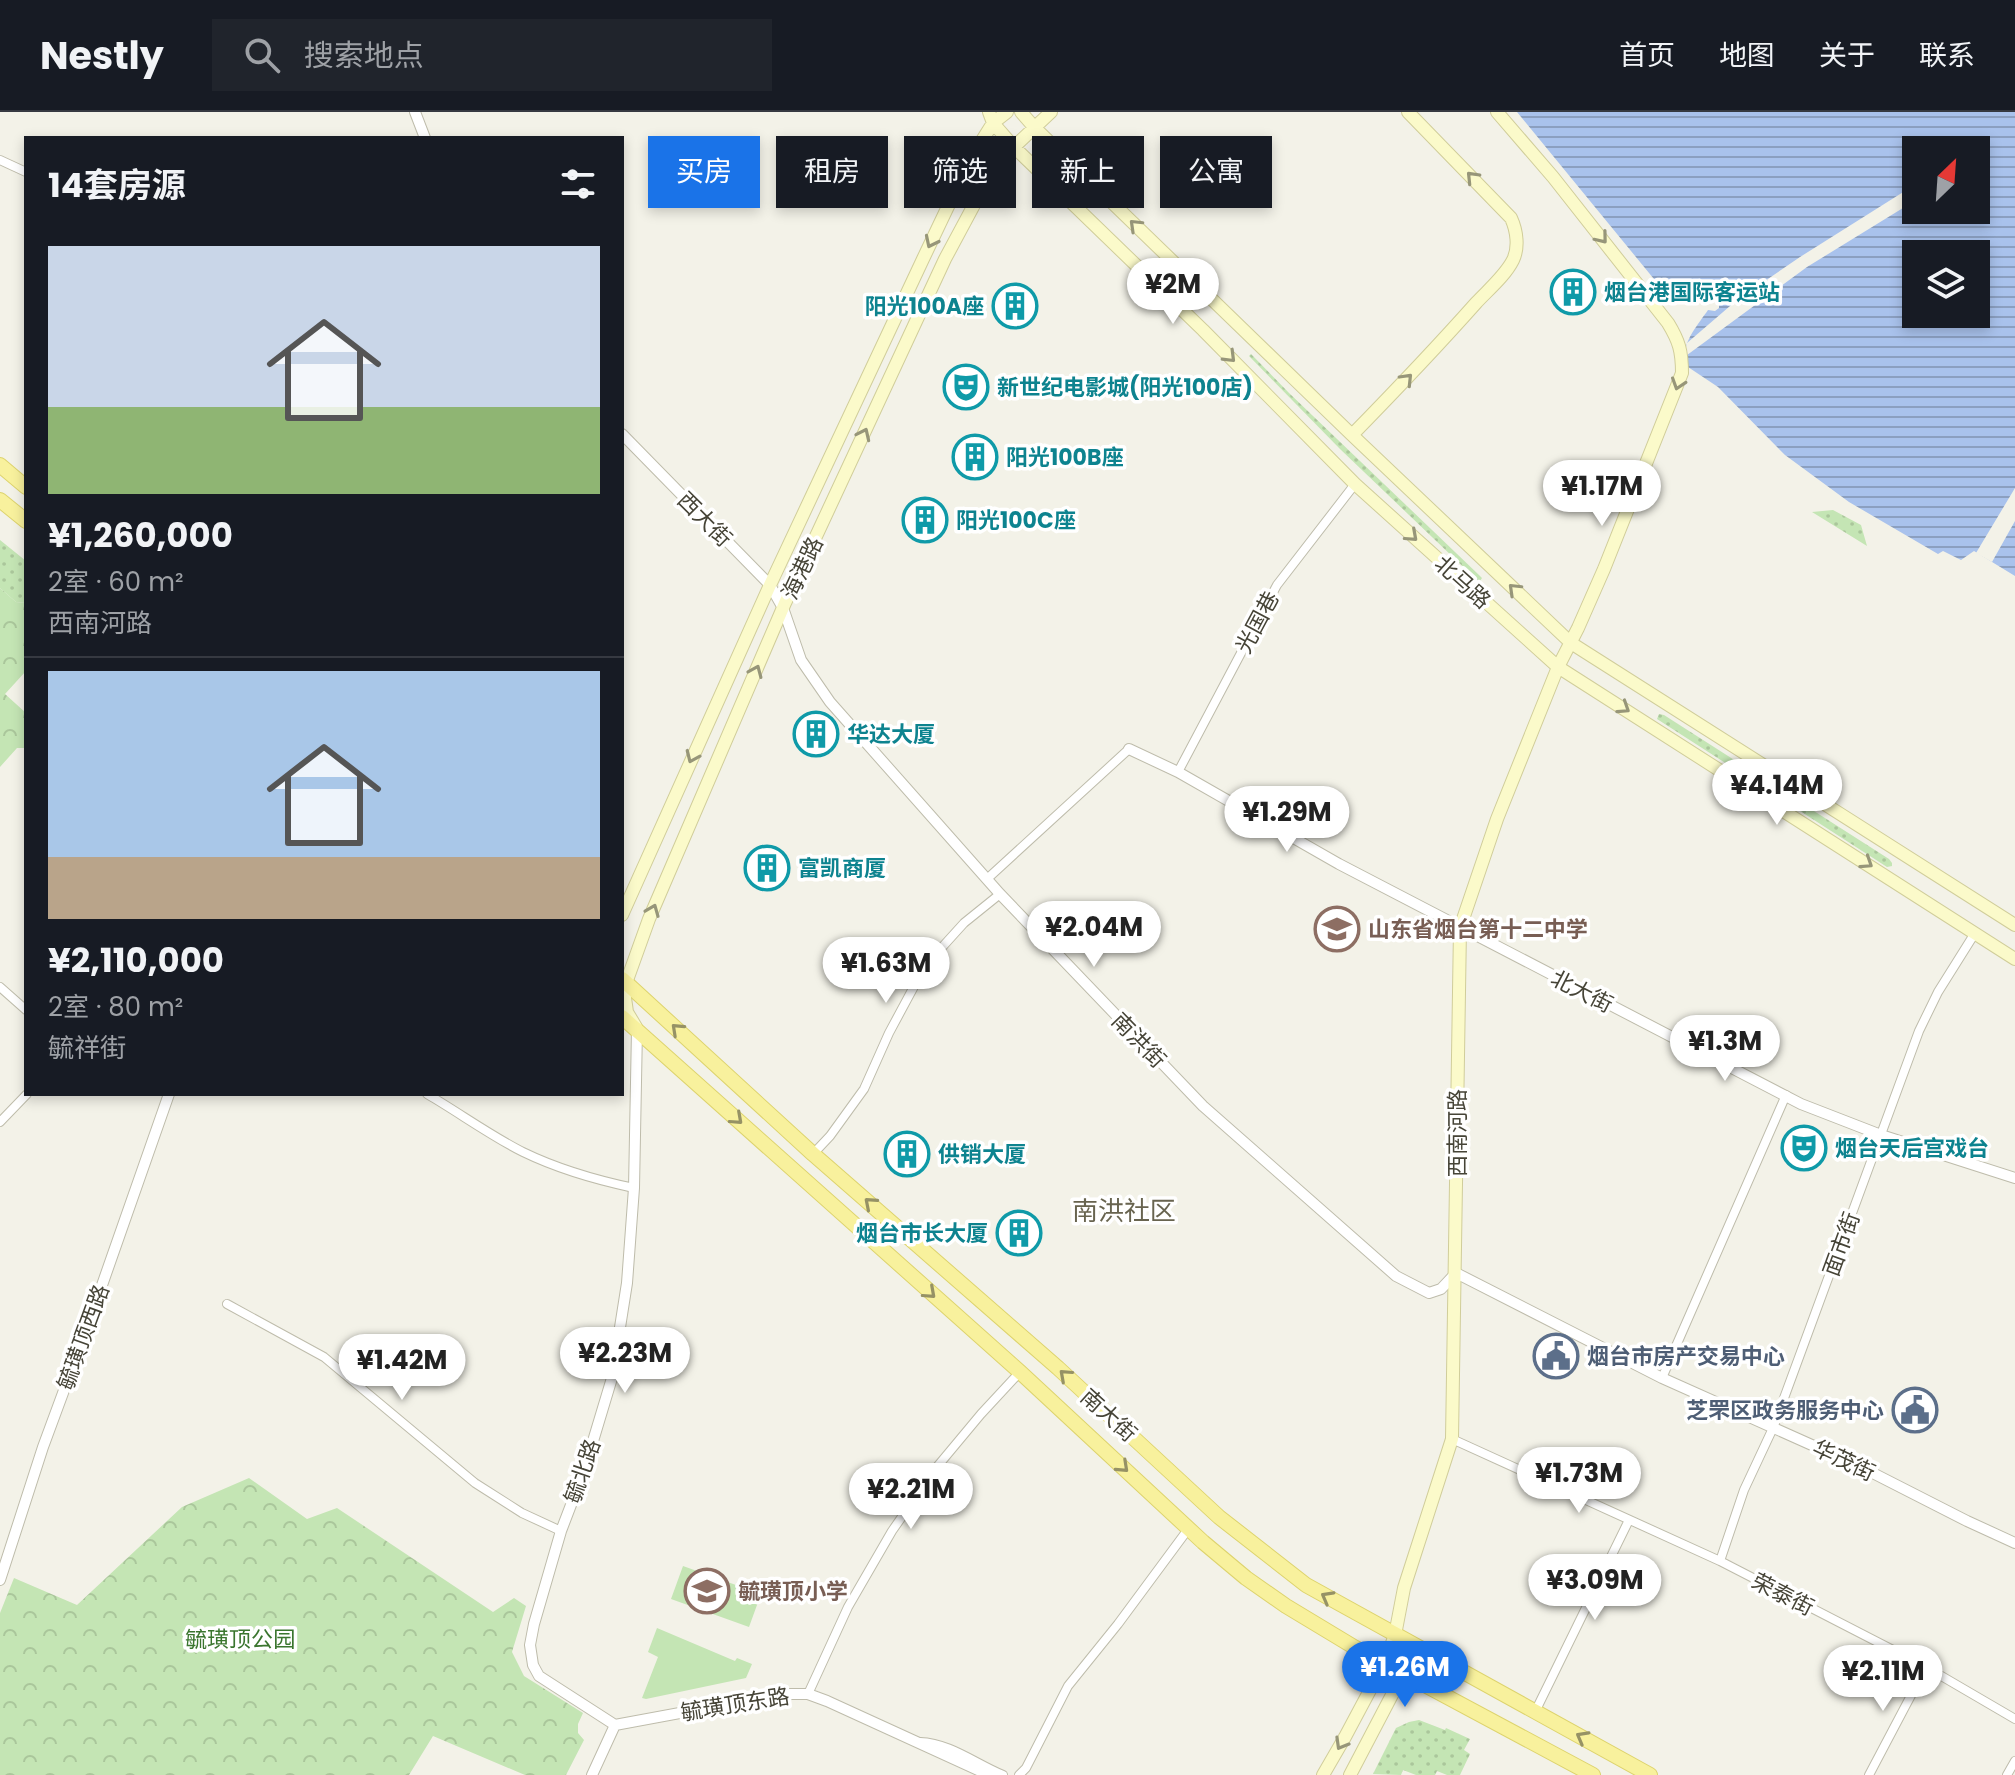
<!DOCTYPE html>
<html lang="zh">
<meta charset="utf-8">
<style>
body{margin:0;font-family:Poppins,"Noto Sans SC",sans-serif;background:#20242c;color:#f1f3f6;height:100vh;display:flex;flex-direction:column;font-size:30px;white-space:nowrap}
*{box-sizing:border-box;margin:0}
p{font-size:26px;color:#9ea1a6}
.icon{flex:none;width:44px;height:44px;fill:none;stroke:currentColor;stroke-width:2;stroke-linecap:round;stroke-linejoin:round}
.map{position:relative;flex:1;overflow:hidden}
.sheet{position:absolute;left:24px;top:24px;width:600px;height:960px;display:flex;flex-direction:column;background:#171b24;border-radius:0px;box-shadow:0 4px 12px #0003}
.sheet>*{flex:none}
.top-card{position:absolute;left:648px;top:24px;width:760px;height:72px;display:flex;gap:16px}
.needle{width:52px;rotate:25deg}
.fabs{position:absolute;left:1902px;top:24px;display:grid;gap:16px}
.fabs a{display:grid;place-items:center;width:88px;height:88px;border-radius:0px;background:#171b24;box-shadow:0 4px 12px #0003;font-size:40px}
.price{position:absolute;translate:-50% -68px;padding:0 18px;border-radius:28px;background:#fff;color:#222;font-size:26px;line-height:52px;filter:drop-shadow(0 2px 4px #0008)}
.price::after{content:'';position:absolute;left:50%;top:48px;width:24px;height:18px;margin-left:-12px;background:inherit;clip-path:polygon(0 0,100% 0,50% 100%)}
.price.current{background:#1a73e8;color:#fff}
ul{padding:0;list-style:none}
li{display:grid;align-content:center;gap:16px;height:424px;padding:0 24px}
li+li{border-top:2px solid #363941}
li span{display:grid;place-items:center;height:248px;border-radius:0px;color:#555}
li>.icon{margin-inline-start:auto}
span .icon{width:144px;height:144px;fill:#fffc;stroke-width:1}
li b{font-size:34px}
h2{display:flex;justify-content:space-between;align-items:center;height:96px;padding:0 24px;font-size:34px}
.tag{padding:0 28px;border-radius:0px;background:#171b24;box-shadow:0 4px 12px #0003;font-size:28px;line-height:72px}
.tag.current{background:#1a73e8;color:#fff}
header{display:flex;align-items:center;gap:48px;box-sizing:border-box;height:112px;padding:0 40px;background:#171b24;border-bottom:2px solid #363941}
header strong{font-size:38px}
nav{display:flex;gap:44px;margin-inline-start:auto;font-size:28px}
.search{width:560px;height:72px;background:#20242c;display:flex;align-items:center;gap:20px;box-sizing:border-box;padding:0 28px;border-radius:0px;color:#9ea1a6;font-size:30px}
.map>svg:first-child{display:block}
.grass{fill:url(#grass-dots)}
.park{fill:url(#park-crowns)}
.pitch{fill:#c4e5b4}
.water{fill:url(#water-rules);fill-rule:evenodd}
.pier{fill:#f3f2e8}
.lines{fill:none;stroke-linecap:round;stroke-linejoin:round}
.minor-casing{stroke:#bebcab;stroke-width:10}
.tertiary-casing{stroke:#bebcab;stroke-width:12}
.secondary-casing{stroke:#d0cd9a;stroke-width:14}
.primary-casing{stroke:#ddd36d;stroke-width:16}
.minor{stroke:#fff;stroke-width:8}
.tertiary{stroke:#fff;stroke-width:10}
.secondary{stroke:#fbfaca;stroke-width:12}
.primary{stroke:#f8f19d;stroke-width:14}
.oneway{stroke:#979679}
.oneway2{stroke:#969265}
.labels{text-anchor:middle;stroke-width:7;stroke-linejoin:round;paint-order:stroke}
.culture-label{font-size:22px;font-weight:bold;fill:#0d838f;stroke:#fff;text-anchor:start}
.street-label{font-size:22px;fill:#464437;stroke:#fff}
.education-label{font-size:22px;font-weight:bold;fill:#785e54;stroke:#fff;text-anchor:start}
.service-label{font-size:22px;font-weight:bold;fill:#4e5e75;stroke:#fff;text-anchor:start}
.park-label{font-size:22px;fill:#3a752e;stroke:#fff}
.quarter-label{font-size:26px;fill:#68644f;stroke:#fff}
</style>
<header>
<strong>Nestly</strong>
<div class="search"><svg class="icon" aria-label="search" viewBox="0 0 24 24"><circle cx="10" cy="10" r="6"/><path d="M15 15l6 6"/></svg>搜索地点</div>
<nav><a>首页</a><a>地图</a><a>关于</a><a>联系</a></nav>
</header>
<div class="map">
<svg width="2015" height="1663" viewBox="0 0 2015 1663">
<defs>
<pattern id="grass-dots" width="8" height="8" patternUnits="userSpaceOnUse" patternTransform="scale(2)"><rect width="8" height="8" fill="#c4e5b4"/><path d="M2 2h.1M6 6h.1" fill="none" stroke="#aac69b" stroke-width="1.8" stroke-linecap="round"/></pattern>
<pattern id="park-crowns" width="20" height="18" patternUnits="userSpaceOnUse" patternTransform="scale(2)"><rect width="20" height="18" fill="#c4e5b4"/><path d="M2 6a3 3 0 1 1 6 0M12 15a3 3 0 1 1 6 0" fill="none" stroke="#aac69b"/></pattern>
<pattern id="water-rules" width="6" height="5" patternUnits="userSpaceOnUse" patternTransform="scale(2)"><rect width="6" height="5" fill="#a9c2ec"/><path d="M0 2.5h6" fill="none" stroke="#8b9fc0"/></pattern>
</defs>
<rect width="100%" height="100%" fill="#f3f2e8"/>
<path class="grass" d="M1251,242L1289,281L1479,463L1482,466L1480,469H1478L1340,337L1249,244Z
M1833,398L1861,413L1867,434L1812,400Z
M0,428L26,449V491L16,490L0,476Z
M1659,602L1664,603L1889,747L1892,751V754L1887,755L1657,607Z
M1419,1608L1445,1618L1446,1616L1470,1627L1464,1638L1470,1642L1460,1663H1447L1437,1659L1435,1663H1416L1403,1658L1401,1663L1373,1662L1396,1616L1409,1610Z"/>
<path class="park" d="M0,476L16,490L26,491V559L5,582L26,601V636H17L0,655Z
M249,1366L307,1407L337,1396L493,1500L514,1486L526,1494L512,1540L524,1564L583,1601L578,1612V1621L584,1628L566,1663H525L433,1624L409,1663H0V1501L14,1466L77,1493L182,1395Z"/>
<path class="pitch" d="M683,1454L761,1482L749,1515L671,1487Z
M657,1516L735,1549L737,1546L752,1552L746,1566L646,1587L642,1586L658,1545L648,1540Z"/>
<path class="water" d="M1517,0H2015V464L1974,439L1961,448L1943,439L1938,442L1849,390L1785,343L1718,275L1685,253C1680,233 1697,214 1708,198L1715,199L1719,196V193L1706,175L1698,174L1675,190L1672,189ZM1916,38H1976V98H1916ZM1916,142H1976V202H1916Z"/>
<path class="pier" d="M1916,72V88L1807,155L1683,246L1687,231L1737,188L1800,145Z
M2015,376V409L1992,450L1976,441Z"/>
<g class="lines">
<g class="minor-casing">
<path id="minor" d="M0,48L26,60
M1178,660L1277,473L1355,372
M987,767L1129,637
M0,875L26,898
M427,982C458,1000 491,1024 523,1040C558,1057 596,1068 634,1076
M0,1010L27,982
M813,1042L830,1024L864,977L889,921L925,854L964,811L1000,782
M227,1192L324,1245L475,1371L522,1401L561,1419
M1662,1266L1786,983
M1452,1327L1720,1449L1926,1555L2015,1607
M1720,1449L1744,1378L1773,1316L1919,919L1938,880L1975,821
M808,1582L848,1495L892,1419L936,1356L981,1302L1020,1260
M1535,1600L1629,1408
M920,1630C950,1631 976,1652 1003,1663
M1019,1663L1026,1656L1068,1574L1118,1512L1189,1416
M1869,1663L1926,1555
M2007,1663L2015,1649"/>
</g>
<g class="tertiary-casing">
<path id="tertiary" d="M415,0L425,26
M622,322L770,473L783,496L801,548L830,590L1000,782L1203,994L1396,1164L1429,1181L1441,1177L1456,1161L1662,1266L1861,1355L1967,1409L2015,1431
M1129,637L1178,660L1339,752L1801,992L1881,1023L2015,1066
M0,1468L43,1335L87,1216L169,982
M615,1613L539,1564L533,1553L530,1533L534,1512L561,1419L584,1359L612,1266L627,1171L634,1076L637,917
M592,1663L615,1613L782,1582H808L827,1589L989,1663"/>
</g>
<g class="secondary-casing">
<path id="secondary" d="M989,0L993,11L1014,35L1203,218L1355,372L1558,555L2015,847
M1021,0L1034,15L1352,323L1571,531L2015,813
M1352,323C1394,280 1436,236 1476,191C1488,178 1505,164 1513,148C1519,136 1517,119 1511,106L1408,0
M622,803L770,473L923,147L971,46L993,11L1007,0
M636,915L627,900L625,886L626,871L649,807L785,491L945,147L982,78L1014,35L1051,0
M1323,1663L1345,1625L1385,1550L1395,1523L1404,1476L1452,1327L1460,816L1497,707L1558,555L1578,516L1604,457L1682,261C1682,239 1679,229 1668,211L1553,65L1497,0
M1350,1663L1404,1560L1395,1523"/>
</g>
<g class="primary-casing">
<path id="primary" d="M0,353L26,375
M0,388L26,409
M622,867L813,1042L1058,1256L1219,1405L1306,1473L1650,1663
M622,905L1020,1260L1203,1430L1246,1466L1286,1494L1354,1535L1593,1663"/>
</g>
<use href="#minor" class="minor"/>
<use href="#tertiary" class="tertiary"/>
<use href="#secondary" class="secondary"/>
<use href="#primary" class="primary"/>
</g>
<defs><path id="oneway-chevron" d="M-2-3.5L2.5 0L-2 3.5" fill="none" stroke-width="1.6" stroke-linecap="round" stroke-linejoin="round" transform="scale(2)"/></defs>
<g class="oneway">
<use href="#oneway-chevron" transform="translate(1472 65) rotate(-134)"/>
<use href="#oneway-chevron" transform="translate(1135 113) rotate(-136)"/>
<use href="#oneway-chevron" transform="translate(1602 126) rotate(51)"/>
<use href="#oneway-chevron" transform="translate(931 130) rotate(116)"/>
<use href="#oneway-chevron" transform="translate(1230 245) rotate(45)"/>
<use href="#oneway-chevron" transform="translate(1407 267) rotate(-46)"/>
<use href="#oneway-chevron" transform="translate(1678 272) rotate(108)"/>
<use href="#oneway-chevron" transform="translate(864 322) rotate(-65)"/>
<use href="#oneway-chevron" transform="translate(1412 424) rotate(42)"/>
<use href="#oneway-chevron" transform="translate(1514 477) rotate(-136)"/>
<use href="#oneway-chevron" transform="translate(756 559) rotate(-67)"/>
<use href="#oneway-chevron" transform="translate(1624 596) rotate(33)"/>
<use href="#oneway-chevron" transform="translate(692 645) rotate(114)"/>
<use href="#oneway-chevron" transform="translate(1867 751) rotate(33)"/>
<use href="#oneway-chevron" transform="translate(653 798) rotate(-68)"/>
<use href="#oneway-chevron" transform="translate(1341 1632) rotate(120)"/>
</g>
<g class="oneway2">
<use href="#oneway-chevron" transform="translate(677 917) rotate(-137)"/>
<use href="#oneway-chevron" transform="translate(737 1007) rotate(42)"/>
<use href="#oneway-chevron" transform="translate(870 1091) rotate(-139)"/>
<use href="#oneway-chevron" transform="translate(930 1181) rotate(42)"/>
<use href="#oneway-chevron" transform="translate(1065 1263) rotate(-138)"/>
<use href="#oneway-chevron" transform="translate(1123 1355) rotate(43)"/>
<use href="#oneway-chevron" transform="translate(1327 1485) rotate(-151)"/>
<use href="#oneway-chevron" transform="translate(1582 1625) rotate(-151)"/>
</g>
<defs>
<g id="building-ring" transform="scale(2.3)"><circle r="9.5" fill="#fff" stroke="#0f9aa8" stroke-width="1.5"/><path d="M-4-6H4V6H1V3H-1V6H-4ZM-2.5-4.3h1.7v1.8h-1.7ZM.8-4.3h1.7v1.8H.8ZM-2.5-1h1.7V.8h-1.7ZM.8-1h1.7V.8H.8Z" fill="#0f9aa8"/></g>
<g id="theatre-ring" transform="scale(2.3)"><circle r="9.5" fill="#fff" stroke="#0f9aa8" stroke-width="1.5"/><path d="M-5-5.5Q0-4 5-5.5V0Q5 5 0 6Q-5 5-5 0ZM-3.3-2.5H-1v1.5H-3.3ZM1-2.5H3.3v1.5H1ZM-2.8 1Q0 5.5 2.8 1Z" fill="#0f9aa8"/></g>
<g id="school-ring" transform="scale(2.3)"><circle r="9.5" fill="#fff" stroke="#8d6e63" stroke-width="1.5"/><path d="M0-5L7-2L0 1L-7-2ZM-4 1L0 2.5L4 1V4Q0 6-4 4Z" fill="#8d6e63"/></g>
<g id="civic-ring" transform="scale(2.3)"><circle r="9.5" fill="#fff" stroke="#5c6f8a" stroke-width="1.5"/><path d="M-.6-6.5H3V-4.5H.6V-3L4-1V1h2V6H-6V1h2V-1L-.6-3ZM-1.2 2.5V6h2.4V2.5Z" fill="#5c6f8a"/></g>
</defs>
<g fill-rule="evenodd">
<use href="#building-ring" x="1573" y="180"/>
<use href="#building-ring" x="1015" y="194"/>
<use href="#theatre-ring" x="966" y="275"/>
<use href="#building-ring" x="975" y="345"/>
<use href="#building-ring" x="925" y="408"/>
<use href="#building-ring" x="816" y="622"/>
<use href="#building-ring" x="767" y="756"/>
<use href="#school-ring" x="1337" y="817"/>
<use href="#theatre-ring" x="1804" y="1036"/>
<use href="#building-ring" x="907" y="1042"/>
<use href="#building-ring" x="1019" y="1121"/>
<use href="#civic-ring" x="1556" y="1244"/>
<use href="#civic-ring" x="1915" y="1298"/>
<use href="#school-ring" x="707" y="1479"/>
</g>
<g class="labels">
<g class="culture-label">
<text x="1604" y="188">烟台港国际客运站</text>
<text x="984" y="202" text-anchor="end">阳光100A座</text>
<text x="997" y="283">新世纪电影城(阳光100店)</text>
<text x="1006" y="353">阳光100B座</text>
<text x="956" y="416">阳光100C座</text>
<text x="847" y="630">华达大厦</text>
<text x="798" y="764">富凯商厦</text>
<text x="1835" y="1044">烟台天后宫戏台</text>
<text x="938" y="1050">供销大厦</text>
<text x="988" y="1129" text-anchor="end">烟台市长大厦</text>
</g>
<g class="street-label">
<text transform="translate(705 407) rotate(45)" y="8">西大街</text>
<text transform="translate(802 456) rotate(-65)" y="8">海港路</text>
<text transform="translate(1463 470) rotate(42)" y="8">北马路</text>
<text transform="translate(1257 510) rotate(-62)" y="8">光国巷</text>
<text transform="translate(1582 879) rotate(27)" y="8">北大街</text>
<text transform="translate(1139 928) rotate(46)" y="8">南洪街</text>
<text transform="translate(1457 1021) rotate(-90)" y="8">西南河路</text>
<text transform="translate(1841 1132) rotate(-70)" y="8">面市街</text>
<text transform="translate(83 1225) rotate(-70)" y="8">毓璜顶西路</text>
<text transform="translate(1109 1303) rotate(42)" y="8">南大街</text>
<text transform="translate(1844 1348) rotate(25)" y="8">华茂街</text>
<text transform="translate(582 1359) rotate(-71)" y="8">毓北路</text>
<text transform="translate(1783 1482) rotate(27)" y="8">荣泰街</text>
<text transform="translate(735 1592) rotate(-9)" y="8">毓璜顶东路</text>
</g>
<g class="education-label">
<text x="1368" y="825">山东省烟台第十二中学</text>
<text x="738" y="1487">毓璜顶小学</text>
</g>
<g class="service-label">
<text x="1587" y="1252">烟台市房产交易中心</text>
<text x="1884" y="1306" text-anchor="end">芝罘区政务服务中心</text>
</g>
<g class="park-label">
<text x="240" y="1535">毓璜顶公园</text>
</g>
<g class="quarter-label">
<text x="1124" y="1108">南洪社区</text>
</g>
</g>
</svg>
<div class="fabs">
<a><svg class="needle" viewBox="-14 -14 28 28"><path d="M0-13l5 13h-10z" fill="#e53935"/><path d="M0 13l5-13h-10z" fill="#9ea1a6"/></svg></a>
<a><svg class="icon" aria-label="layers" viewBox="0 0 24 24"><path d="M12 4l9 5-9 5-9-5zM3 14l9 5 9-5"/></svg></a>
</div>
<b class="price" style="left:1173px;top:214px">¥2M</b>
<b class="price" style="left:1602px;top:416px">¥1.17M</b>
<b class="price" style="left:1777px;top:715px">¥4.14M</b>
<b class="price" style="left:1287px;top:742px">¥1.29M</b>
<b class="price" style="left:1094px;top:857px">¥2.04M</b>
<b class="price" style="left:886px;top:893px">¥1.63M</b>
<b class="price" style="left:1725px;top:971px">¥1.3M</b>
<b class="price" style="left:625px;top:1283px">¥2.23M</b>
<b class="price" style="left:402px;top:1290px">¥1.42M</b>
<b class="price" style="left:1579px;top:1403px">¥1.73M</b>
<b class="price" style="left:911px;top:1419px">¥2.21M</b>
<b class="price" style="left:1595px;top:1510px">¥3.09M</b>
<b class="price current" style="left:1405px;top:1597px">¥1.26M</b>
<b class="price" style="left:1883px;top:1601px">¥2.11M</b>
<div class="top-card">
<a class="tag current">买房</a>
<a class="tag">租房</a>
<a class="tag">筛选</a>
<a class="tag">新上</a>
<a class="tag">公寓</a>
</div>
<section class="sheet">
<h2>14套房源<svg class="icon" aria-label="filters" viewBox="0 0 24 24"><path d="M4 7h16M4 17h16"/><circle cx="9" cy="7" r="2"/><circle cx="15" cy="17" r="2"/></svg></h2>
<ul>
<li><span style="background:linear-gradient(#c9d6e8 65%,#8fb573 0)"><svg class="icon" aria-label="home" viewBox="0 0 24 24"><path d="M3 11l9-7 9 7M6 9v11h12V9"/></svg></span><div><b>¥1,260,000</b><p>2室 · 60 m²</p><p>西南河路</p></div></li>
<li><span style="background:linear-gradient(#a9c7e8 75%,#b9a48a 0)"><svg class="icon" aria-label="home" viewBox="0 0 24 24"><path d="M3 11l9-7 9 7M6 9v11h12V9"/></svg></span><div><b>¥2,110,000</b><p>2室 · 80 m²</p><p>毓祥街</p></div></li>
</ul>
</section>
</div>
